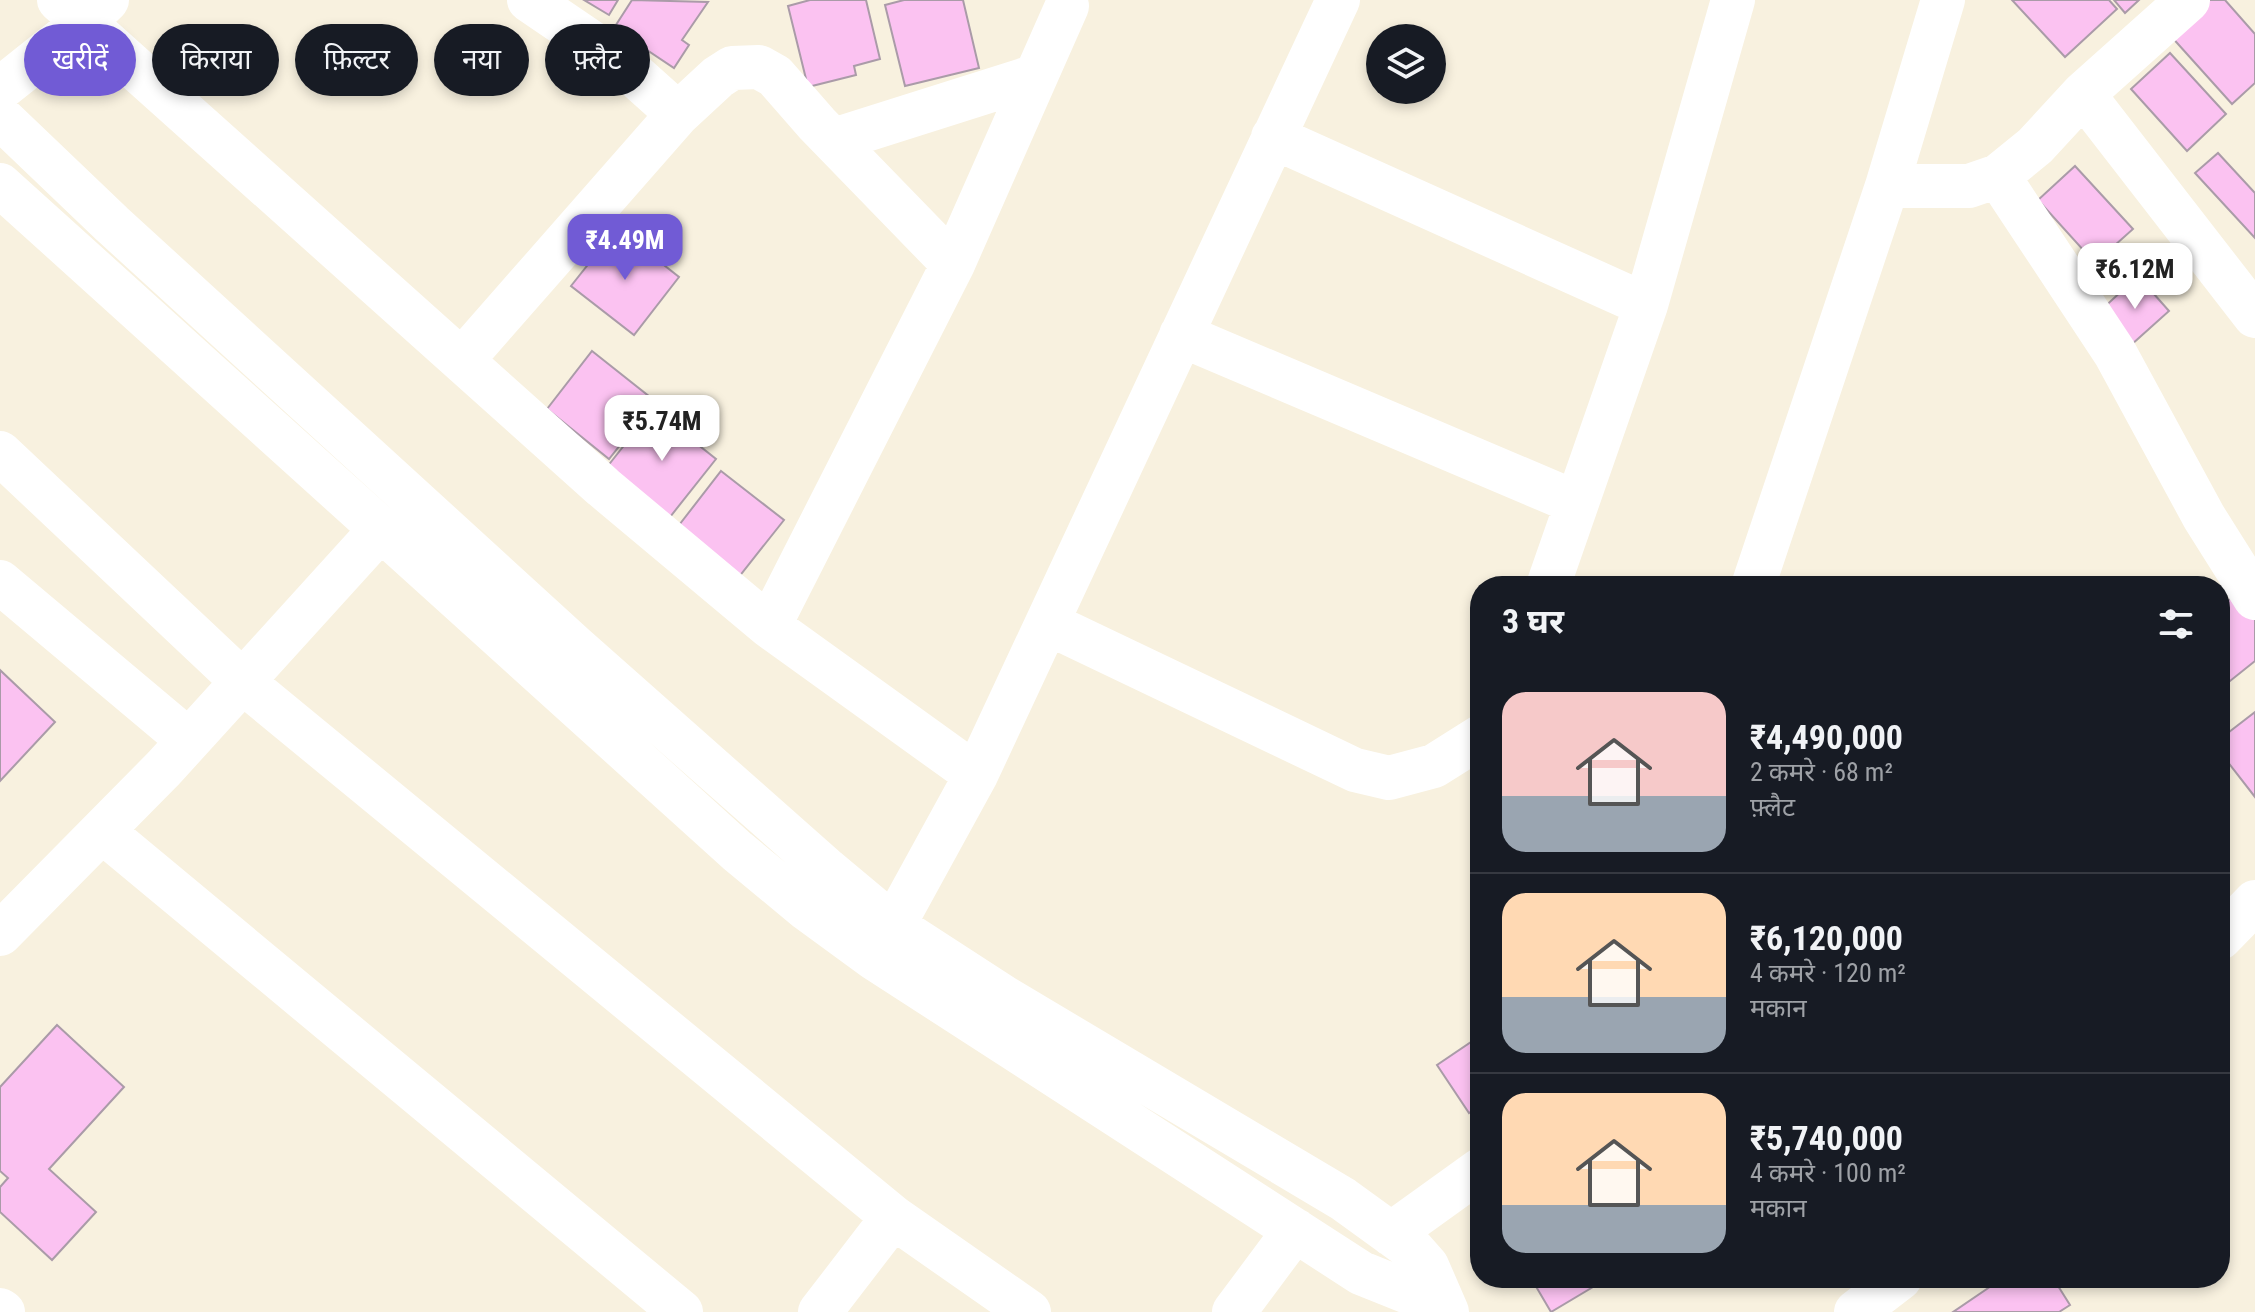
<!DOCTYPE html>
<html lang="hi">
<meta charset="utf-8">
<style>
body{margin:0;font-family:"Roboto Condensed","Noto Sans Devanagari",sans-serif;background:#242831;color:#f1f3f6;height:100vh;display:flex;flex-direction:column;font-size:30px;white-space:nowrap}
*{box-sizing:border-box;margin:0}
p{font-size:26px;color:#9ea1a6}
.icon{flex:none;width:44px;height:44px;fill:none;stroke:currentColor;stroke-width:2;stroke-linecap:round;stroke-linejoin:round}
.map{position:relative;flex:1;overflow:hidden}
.panel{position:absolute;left:1470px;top:576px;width:760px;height:712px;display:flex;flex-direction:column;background:#171b24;border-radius:32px;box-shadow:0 4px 12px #0003}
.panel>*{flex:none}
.guide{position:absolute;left:24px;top:24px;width:760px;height:72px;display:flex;gap:16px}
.controls{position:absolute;left:1366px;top:24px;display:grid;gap:16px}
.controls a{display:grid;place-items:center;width:80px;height:80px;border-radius:50%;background:#171b24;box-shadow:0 4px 12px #0003;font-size:40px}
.price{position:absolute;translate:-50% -68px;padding:0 18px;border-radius:16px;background:#fff;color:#222;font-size:26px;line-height:52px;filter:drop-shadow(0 2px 4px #0008)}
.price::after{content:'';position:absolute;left:50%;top:48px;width:24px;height:18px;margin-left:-12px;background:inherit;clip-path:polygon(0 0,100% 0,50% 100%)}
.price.selected{background:#715bd5;color:#fff}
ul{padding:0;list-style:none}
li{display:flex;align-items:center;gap:24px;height:200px;padding:0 32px}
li+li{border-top:2px solid #363941}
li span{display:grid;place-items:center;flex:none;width:224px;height:160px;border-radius:24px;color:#555}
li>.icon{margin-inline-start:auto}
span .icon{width:96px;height:96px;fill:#fffc;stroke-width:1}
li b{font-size:34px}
h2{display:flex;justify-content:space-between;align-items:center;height:96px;padding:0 32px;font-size:34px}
.pill{padding:0 28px;border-radius:36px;background:#171b24;box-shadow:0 4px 12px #0003;font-size:28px;line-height:72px}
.pill.selected{background:#715bd5;color:#fff}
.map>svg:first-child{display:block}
.building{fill:#fbc2f1;stroke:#aa9ba8;stroke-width:2}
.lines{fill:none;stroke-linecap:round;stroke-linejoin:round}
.minor{stroke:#fff;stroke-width:44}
</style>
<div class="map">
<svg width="2255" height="1312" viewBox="0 0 2255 1312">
<rect width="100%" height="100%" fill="#f8f1df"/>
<path class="building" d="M584,0H618L609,15Z
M632,0L708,2L682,40L689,45L674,68L614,28Z
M810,0H866L880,59L854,66L856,75L808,87L788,6Z
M904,0H963L979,68L905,86L885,5Z
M2012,0H2109L2117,9L2065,57Z
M2114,0H2139L2125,13Z
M2205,0H2225L2255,34V83L2232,104L2169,34Z
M2170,53L2226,114L2187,151L2131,89Z
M2218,153L2255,193V238L2195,173Z
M2075,166L2133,229L2095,263L2038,200Z
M617,228L679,277L634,335L571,286Z
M2138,276L2169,311L2131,345L2100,311Z
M592,351L655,401L609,459L547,409Z
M653,409L716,459L670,517L607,467Z
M721,471L784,520L738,578L676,529Z
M2239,592L2255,612V661L2220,689V607Z
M0,670L55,722L0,781Z
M2255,712V797L2220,752V739Z
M57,1025L124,1087L49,1169L96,1212L52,1260L0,1212V1187L8,1178L0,1171V1087Z
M1480,1036V1105L1469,1113L1437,1065Z
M1531,1278H1608L1551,1312Z
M2003,1278H2053L2070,1305L2059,1312H1953Z"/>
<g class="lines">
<path class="minor" d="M59,0L603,487L769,626L976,775
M529,0L620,62L678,114
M0,89L83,23L107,0
M2083,94L2255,316
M0,117L112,224L574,646L827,870L894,926L1005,998L1343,1199L1412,1249L1427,1266L1447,1312
M1273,137L1646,305
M834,140L1036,76
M1998,176L2115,353L2204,517L2255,598
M0,185L737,851L807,909L874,958L1361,1273L1443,1306
M1887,186H1969L1998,176L2035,146L2083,94L2188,0
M1181,335L1577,503
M463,359L678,114L718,77L732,68L759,67L775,76L817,124L953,264
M0,453L244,683L893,1217L1029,1312
M0,582L188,740
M1548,586L1646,305L1733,0
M1753,586L1887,186L1943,0
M1047,623L1355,770L1389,778L1434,766L1480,737
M769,626L953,264L1067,6
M102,831L681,1312
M0,934L164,768L381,529
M2220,938L2255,902
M880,950L976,775L1338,0
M1391,1234L1480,1170
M0,1310L3,1312
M820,1312L893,1217
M1234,1312L1295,1230
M1856,1312L1900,1278"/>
</g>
</svg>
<div class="controls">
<a><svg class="icon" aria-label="layers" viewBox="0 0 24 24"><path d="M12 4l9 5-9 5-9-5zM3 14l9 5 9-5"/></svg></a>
</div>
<b class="price selected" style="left:625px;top:282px">₹4.49M</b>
<b class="price" style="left:2135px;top:311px">₹6.12M</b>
<b class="price" style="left:662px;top:463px">₹5.74M</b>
<div class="guide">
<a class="pill selected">खरीदें</a>
<a class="pill">किराया</a>
<a class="pill">फ़िल्टर</a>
<a class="pill">नया</a>
<a class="pill">फ़्लैट</a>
</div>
<section class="panel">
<h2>3 घर<svg class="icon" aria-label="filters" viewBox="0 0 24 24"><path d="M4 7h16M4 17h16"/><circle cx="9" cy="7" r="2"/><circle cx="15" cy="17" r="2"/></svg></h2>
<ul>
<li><span style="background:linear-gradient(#f6c9c9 65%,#9aa5b1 0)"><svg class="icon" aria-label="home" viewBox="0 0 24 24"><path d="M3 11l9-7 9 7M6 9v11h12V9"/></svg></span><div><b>₹4,490,000</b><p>2 कमरे · 68 m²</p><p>फ़्लैट</p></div></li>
<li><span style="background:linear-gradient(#ffd9b3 65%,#9aa5b1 0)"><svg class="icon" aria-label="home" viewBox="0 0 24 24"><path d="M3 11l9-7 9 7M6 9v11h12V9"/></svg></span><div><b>₹6,120,000</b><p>4 कमरे · 120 m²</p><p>मकान</p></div></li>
<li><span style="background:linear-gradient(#ffd9b3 70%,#9aa5b1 0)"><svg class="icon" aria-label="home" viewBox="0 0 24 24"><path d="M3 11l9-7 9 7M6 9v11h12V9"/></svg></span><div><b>₹5,740,000</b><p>4 कमरे · 100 m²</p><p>मकान</p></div></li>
</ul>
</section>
</div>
